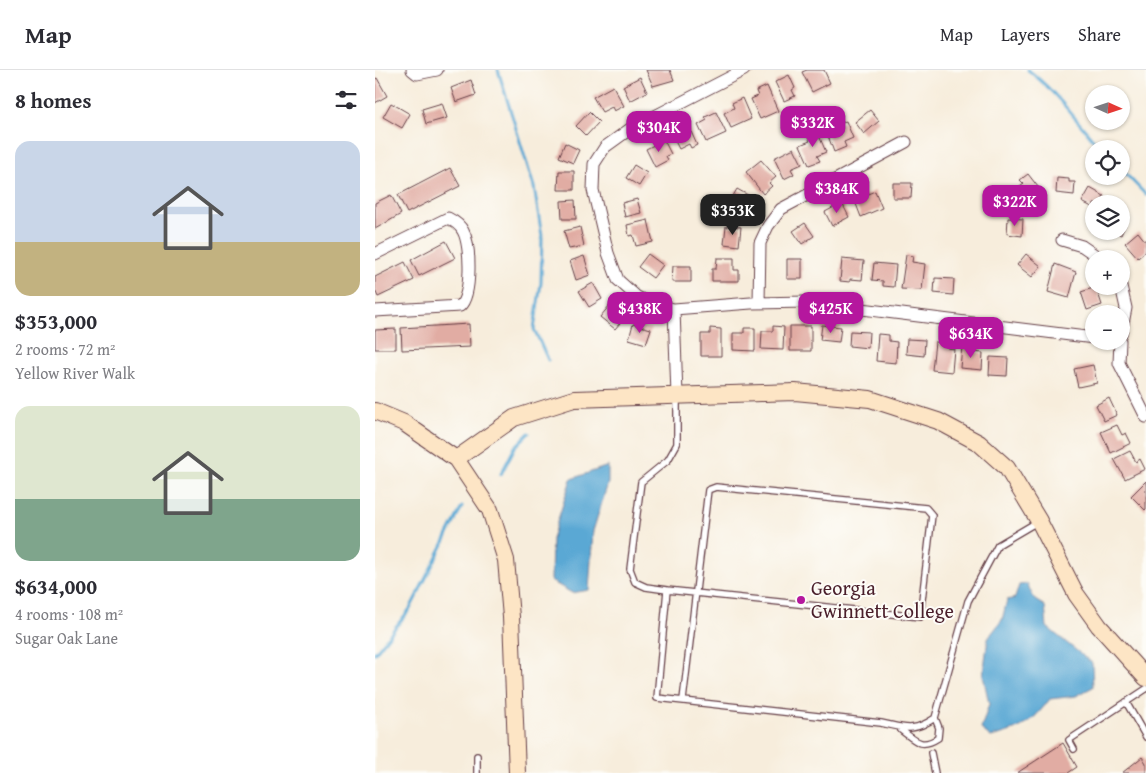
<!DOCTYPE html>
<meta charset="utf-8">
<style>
body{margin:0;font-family:"Gentium Book Plus",serif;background:#f7f7f7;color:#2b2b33;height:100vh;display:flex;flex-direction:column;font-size:19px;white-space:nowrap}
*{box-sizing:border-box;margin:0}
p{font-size:16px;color:#7c7c81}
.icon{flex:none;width:28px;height:28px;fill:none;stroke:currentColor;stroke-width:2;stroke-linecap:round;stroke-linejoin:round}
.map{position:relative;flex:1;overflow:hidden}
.sheet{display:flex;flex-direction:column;background:#fff;width:375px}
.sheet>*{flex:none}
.needle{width:32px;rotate:93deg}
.fabs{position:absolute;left:710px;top:15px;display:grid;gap:10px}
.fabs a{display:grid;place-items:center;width:45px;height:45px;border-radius:50%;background:#fff;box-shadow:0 1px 4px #0004;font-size:25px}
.price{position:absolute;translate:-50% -42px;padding:0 11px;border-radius:10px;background:#b5179e;color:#fff;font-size:16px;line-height:32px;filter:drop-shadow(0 1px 2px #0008)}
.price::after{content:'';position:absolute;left:50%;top:30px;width:15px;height:11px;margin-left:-8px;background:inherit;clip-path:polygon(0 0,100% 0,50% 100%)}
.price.active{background:#222;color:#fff}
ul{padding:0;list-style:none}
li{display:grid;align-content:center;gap:10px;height:265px;padding:0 15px}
li span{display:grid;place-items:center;height:155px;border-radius:15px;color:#555}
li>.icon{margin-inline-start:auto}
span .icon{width:90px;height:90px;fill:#fffc;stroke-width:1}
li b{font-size:21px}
h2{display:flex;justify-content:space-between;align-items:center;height:60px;padding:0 15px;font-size:21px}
header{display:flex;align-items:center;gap:30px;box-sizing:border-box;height:70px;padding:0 25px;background:#fff;border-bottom:1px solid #e1e1e2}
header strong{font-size:24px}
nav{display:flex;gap:28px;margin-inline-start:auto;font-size:18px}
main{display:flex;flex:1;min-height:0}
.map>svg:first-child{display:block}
.water{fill:#5aa8d4;stroke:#526480}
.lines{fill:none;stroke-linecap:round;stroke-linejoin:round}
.stream{stroke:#5aa8d4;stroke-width:3}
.building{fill:#e1aca3}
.lane-casing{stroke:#643e46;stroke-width:8}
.street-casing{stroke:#643e46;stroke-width:13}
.secondary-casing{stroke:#643e46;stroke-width:18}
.lane{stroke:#fff;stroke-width:5.5}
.street{stroke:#fff;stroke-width:11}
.secondary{stroke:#fde5c5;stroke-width:16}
.poi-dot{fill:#b5179e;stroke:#fdfcf7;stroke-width:2}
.labels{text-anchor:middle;stroke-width:4;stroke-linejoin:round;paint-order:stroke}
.poi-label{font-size:20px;fill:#4a1f2b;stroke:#fdfcf7;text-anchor:start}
</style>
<header>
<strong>Map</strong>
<nav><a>Map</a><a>Layers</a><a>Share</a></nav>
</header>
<main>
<section class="sheet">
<h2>8 homes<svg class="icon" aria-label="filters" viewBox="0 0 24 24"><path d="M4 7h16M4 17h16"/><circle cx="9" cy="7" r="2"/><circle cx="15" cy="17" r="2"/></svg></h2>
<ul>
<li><span style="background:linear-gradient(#c9d6e8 65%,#c2b280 0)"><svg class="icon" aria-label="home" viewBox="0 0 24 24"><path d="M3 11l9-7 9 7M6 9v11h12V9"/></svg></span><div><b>$353,000</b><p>2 rooms · 72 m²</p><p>Yellow River Walk</p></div></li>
<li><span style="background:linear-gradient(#dfe7d0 60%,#7fa58c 0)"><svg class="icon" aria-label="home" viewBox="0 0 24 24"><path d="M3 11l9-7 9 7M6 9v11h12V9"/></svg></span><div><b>$634,000</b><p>4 rooms · 108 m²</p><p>Sugar Oak Lane</p></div></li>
</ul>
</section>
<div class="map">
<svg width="771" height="703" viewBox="0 0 771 703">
<rect width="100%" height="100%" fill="#fdfcf7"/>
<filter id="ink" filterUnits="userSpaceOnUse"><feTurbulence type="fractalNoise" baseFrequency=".02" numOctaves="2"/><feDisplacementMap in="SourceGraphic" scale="10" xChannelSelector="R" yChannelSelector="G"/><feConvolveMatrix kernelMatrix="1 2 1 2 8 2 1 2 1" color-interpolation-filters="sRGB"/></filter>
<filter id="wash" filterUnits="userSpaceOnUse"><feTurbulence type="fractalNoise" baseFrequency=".0096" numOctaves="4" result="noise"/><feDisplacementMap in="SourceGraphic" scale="20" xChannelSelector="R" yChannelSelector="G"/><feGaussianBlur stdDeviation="1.12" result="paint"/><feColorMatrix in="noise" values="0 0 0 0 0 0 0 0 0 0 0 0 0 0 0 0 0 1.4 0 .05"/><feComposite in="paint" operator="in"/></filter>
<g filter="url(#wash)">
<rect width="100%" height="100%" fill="#f7eddc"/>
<path class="water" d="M233,396V413L218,461L214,520L197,523L176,511L177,468L196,409Z
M652,514L660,530L670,536L672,557L717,593L718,617L701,626L675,629C656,654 647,659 616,667L606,659L614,634L608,605L613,568L627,550L632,530L640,528L644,515Z"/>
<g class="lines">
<path class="stream" d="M123,0L159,117L167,166L166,213L159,259L173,290
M653,0C682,22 702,53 727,79
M746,99L771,125
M126,404L140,377L154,363
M0,583L35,539L87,437"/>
</g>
<g id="blocks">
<path class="building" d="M271,0H295L299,10L278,16Z
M432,0H449L455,13L437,22L427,2Z
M414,5L420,18L417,20L420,26L409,31L400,12Z
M265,7L272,22L255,31L248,16Z
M2,8L12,26L0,33V9Z
M96,10L101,25L81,32L76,18Z
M238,16L249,36L239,41L237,37L227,42L218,27Z
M392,16L403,41L385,49L376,29L383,26L381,21Z
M367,28L376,49L356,58L349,43L359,38L357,33Z
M16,33L35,44L27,58L8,47Z
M67,33L72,48L51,54L47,39Z
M495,40L504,51L489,64L480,52Z
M214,42L224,52L211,66L201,56Z
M341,42L351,63L331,72L323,55L332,50L330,47Z
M471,51L478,68L469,72L471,77L459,82L449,55L458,52L460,56Z
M314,57L322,75L316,78L314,74L304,79L297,65Z
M442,61L451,82L442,86L445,91L434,95L425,75L435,71L432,65Z
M289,70L296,84L291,86L293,90L280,97L271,79Z
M190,73L204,80L198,93L184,87Z
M419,78L427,94L416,99L419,104L409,109L399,88Z
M386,90L401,107L394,113L397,116L388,124L371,102Z
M259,95L272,103L264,116L251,108Z
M75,98L85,116L32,143L23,125Z
M184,101H199V120H183Z
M653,104L670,126L662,133L659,129L650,136L638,122L649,114L645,110Z
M682,108L694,109V112H700L699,125L681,123Z
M518,113H537L536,128H518Z
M715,118L729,126L727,131L729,134H719V138L707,132Z
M362,119L382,130L376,139L372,137L366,147L351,138Z
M500,121L507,138L486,147L478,126L486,123L488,126Z
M16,125L26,144L0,159V133Z
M262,129L266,143L250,147L247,133Z
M200,130L201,149H187L186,131Z
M467,133L474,147L457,156L450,142Z
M633,148L648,149L647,166L632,164Z
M746,149L752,151L746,165L738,161H746Z
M273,150L278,172L261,176L258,165L254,166L252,155Z
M430,153L439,166L427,174L418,161Z
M351,156L366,157L364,176L349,174Z
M205,157L209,176L194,179L189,161Z
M763,162L771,172V181L763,188L750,173Z
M71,171L80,188L44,206L36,190Z
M273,184L288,195L278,208L263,197Z
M651,184L666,196L657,207L642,195Z
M531,185L538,186L537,192L550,194L547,220L526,219Z
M209,186L215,205L201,210L195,191Z
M342,188H359V200H364V211H337V199H341Z
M412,189H427V209H412Z
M467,189L489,191L487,210L475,209V212L465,211Z
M30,192L39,210L3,227L0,220V207Z
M499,193L521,195L519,217L508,216V211L497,210Z
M680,194L701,202L694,228L673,222Z
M298,196H316V212H297Z
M560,208L579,209L578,225L559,223Z
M218,213L227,229L214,237L204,221Z
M721,217L727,235L712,240L706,222Z
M235,235L250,247L240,259L225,247Z
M94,254L95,277L27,280L26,258Z
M258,254L276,259L271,274L254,269Z
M447,255L466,257L464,272L445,270Z
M398,256L409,257L408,280L386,279L387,261H398Z
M415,256H436V281H415Z
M335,258L346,259V286H326V264H335Z
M369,258H380V281L358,280V263H369Z
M21,259V279H0V260Z
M475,261L494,262L493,278L474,276Z
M503,264L514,265V271L522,272L521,293L501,291Z
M532,269L550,270L549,286L531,284Z
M560,272L573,273L572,278L579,279L577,302L557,300Z
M587,276L597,277V282L608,283L607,300L585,298Z
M615,287L633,288L632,306L614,305Z
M718,295L722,313L703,317L699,299Z
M734,328L742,345L729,351L721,335Z
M742,355L747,365L751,363L756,373L736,383L726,362Z
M755,381L761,392L765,389L770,399L750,409L739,389Z
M771,411V439L770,440L756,426Z
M688,673L702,697L693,703H642Z
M767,687L771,693V703H747Z"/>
</g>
</g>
<g filter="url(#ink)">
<use href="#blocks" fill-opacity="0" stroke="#643e46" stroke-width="1"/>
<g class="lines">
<g class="lane-casing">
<path id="lane" d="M302,327V374L293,390L266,412L255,499L260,512L271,517L292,520L282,628L506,653C531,658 537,663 560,648L593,531L623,475L662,452
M292,520C376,529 461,538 545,547L557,445L551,438L341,417L333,420L308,630
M751,632L771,667
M526,660C541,671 546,679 563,668L564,658L560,648
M699,679L694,670L771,619
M556,683L560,703
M102,686V703"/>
</g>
<g class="street-casing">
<path id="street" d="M37,0L42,4L62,0
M369,0L255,59L230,77L219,94L218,120L233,183L243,210L262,227L277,234L299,239L376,233L431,232L719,268
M687,170L707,176L726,189
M0,184L73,148C79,151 85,155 88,161C96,175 97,225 85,236L0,241
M746,216L751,238L746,264
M384,233L385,173L393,156L406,139L531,72
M299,239L302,326
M745,271L744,293L771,347"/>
</g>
<g class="secondary-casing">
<path id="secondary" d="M0,341L29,353L81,389L115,440L131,490L136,547L142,703
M81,389L139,348L199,329L420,322L495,329L563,351L604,373L632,398L664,451L701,524L724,556L771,608"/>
</g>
<use href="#lane" class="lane"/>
<use href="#street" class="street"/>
<use href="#secondary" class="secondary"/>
</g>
</g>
<circle class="poi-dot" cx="426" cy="530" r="5"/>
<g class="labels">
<g class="poi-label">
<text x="436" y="525">Georgia<tspan x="436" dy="23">Gwinnett College</tspan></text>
</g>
</g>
</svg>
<div class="fabs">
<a><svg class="needle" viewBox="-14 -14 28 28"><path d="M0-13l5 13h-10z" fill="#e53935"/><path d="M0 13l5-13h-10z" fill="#7c7c81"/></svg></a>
<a><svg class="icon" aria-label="locate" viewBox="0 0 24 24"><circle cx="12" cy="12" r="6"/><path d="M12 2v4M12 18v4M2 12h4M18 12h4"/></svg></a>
<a><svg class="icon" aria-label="layers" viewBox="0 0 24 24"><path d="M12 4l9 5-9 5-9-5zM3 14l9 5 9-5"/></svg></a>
<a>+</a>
<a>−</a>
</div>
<b class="price" style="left:438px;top:78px">$332K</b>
<b class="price" style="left:284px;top:83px">$304K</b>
<b class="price" style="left:462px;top:144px">$384K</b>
<b class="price" style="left:640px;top:157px">$322K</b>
<b class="price active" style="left:358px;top:166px">$353K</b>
<b class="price" style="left:265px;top:264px">$438K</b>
<b class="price" style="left:456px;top:264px">$425K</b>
<b class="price" style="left:596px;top:289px">$634K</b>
</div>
</main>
